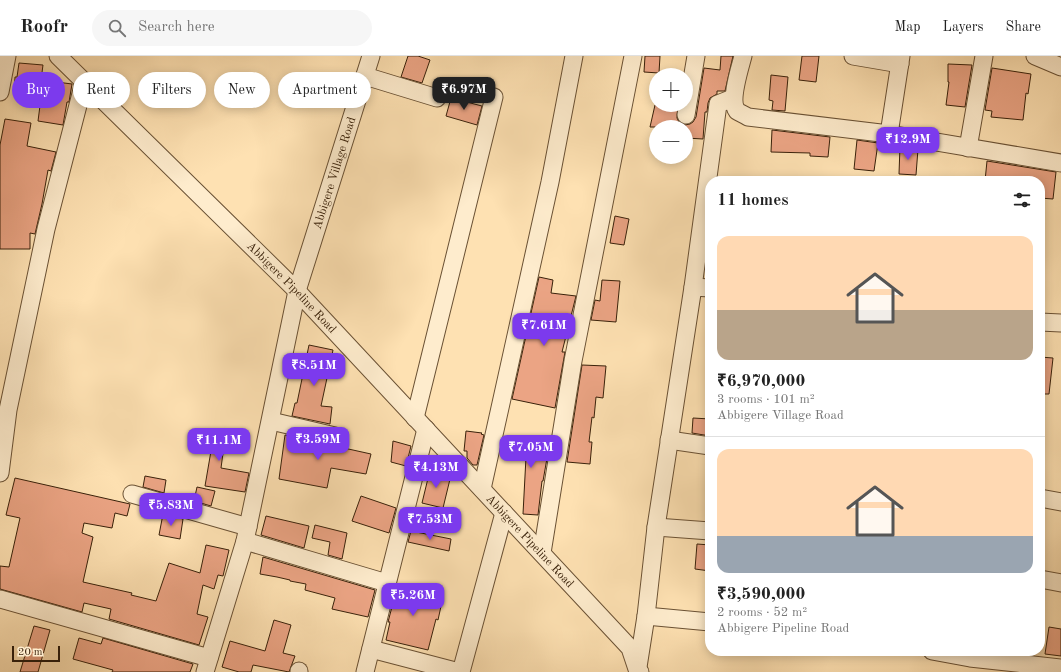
<!DOCTYPE html>
<meta charset="utf-8">
<style>
body{margin:0;font-family:"Old Standard TT",serif;background:#f6f6f6;color:#222;height:100vh;display:flex;flex-direction:column;font-size:15px;white-space:nowrap}
*{box-sizing:border-box;margin:0}
p{font-size:13px;color:#767676}
.icon{flex:none;width:22px;height:22px;fill:none;stroke:currentColor;stroke-width:2;stroke-linecap:round;stroke-linejoin:round}
.map{position:relative;flex:1;overflow:hidden}
.drawer{position:absolute;left:705px;top:120px;width:340px;height:480px;display:flex;flex-direction:column;background:#fff;border-radius:16px;box-shadow:0 2px 10px #0003}
.drawer>*{flex:none}
.hud{position:absolute;left:12px;top:16px;width:380px;height:36px;display:flex;gap:8px}
.controls{position:absolute;left:649px;top:12px;display:grid;gap:8px}
.controls a{display:grid;place-items:center;width:44px;height:44px;border-radius:50%;background:#fff;box-shadow:0 2px 10px #0003;font-size:20px}
.scale{position:absolute;left:12px;bottom:10px;width:48px;box-sizing:border-box;padding-left:4px;border:2px solid #39210a;border-top:0;font-size:11px;line-height:14px;white-space:nowrap;color:#39210a;-webkit-text-stroke:3px #feeccd;paint-order:stroke}
.price{position:absolute;translate:-50% -34px;padding:0 9px;border-radius:8px;background:#7c3aed;color:#fff;font-size:13px;line-height:26px;filter:drop-shadow(0 1px 2px #0008)}
.price::after{content:'';position:absolute;left:50%;top:24px;width:12px;height:9px;margin-left:-6px;background:inherit;clip-path:polygon(0 0,100% 0,50% 100%)}
.price.active{background:#222;color:#fff}
ul{padding:0;list-style:none}
li{display:grid;align-content:center;gap:8px;height:212px;padding:0 12px}
li+li{border-top:1px solid #e0e0e0}
li span{display:grid;place-items:center;height:124px;border-radius:12px;color:#555}
li>.icon{margin-inline-start:auto}
span .icon{width:72px;height:72px;fill:#fffc;stroke-width:1}
li b{font-size:17px}
h2{display:flex;justify-content:space-between;align-items:center;height:48px;padding:0 12px;font-size:17px}
.tag{padding:0 14px;border-radius:18px;background:#fff;box-shadow:0 2px 10px #0003;font-size:14px;line-height:36px}
.tag.active{background:#7c3aed;color:#fff}
header{display:flex;align-items:center;gap:24px;box-sizing:border-box;height:56px;padding:0 20px;background:#fff;border-bottom:1px solid #e0e0e0}
header strong{font-size:19px}
nav{display:flex;gap:22px;margin-inline-start:auto;font-size:14px}
.search{width:280px;height:36px;background:#f6f6f6;display:flex;align-items:center;gap:10px;box-sizing:border-box;padding:0 14px;border-radius:22px;color:#767676;font-size:15px}
.map>svg:first-child{display:block}
.building{fill:#eba484;stroke:#39210a}
.lines{fill:none;stroke-linecap:round;stroke-linejoin:round}
.minor-casing{stroke:#6a5134;stroke-width:19}
.minor{stroke:#feeccd;stroke-width:17}
.labels{text-anchor:middle;stroke-width:3;stroke-linejoin:round;paint-order:stroke}
.street-label{font-size:12px;fill:#39210a;stroke:#feeccd}
</style>
<header>
<strong>Roofr</strong>
<div class="search"><svg class="icon" aria-label="search" viewBox="0 0 24 24"><circle cx="10" cy="10" r="6"/><path d="M15 15l6 6"/></svg>Search here</div>
<nav><a>Map</a><a>Layers</a><a>Share</a></nav>
</header>
<div class="map">
<svg width="1061" height="616" viewBox="0 0 1061 616">
<rect width="100%" height="100%" fill="#fee1b2"/>
<filter id="stains"><feTurbulence type="fractalNoise" baseFrequency=".005" numOctaves="4"/><feColorMatrix values="0 0 0 0 .2 0 0 0 0 .09 0 0 0 0 .02 0 0 0 .5 -.17"/></filter>
<radialGradient id="worn" r=".72"><stop offset=".6" stop-color="#630" stop-opacity="0"/><stop offset="1" stop-color="#630" stop-opacity=".3"/></radialGradient>
<path class="building" d="M408,0H418L430,4L422,27L401,21Z
M645,0H660L659,17L644,16Z
M721,0H733L725,35H717V38L710,42L708,47L707,56H705L703,83L686,82V71H650L655,49H678L677,62L679,66L685,69L690,68L693,66L696,61L704,12L720,14Z
M802,0H819L816,26L799,24Z
M19,7L43,9L41,24L72,28L69,46H67L63,69L38,65L41,42H40L41,38L14,36L15,21H17Z
M948,8L972,9L965,51L946,49L949,26H948Z
M992,12L1031,18L1028,38L1026,37L1023,64L991,61L992,55L985,54Z
M771,19L788,21L785,55L772,54L773,45L769,44Z
M451,42L482,50L477,69L446,60Z
M5,63L31,67L27,90L56,96L51,115L48,114L42,148L35,178L30,177V193H0V89Z
M772,74L830,81L828,101L810,100V97L771,96Z
M857,84L878,87L874,115L854,113Z
M900,90L918,93L916,119L899,118Z
M987,105L1056,116L1053,143L1040,142V125H985Z
M615,160L629,163L624,189L610,187Z
M539,221L553,224L551,237L576,240L562,296H565L555,352L512,343Z
M602,224L620,225L616,266L591,264L595,244L600,245Z
M309,289L333,294L321,350L332,351L330,368L292,360L295,347H297Z
M1040,301L1053,302L1049,338H1040Z
M582,309L606,310L603,342L596,341L594,362L592,361L589,386H592L590,408L567,406Z
M693,362L710,363V380L692,377Z
M215,373L226,375L221,412L249,417L245,436L205,430L211,395L193,394L195,374L214,376Z
M466,375L482,377L481,378L484,379L477,409H473L467,402V395H464Z
M285,379L371,398L366,418L331,412L327,432L279,423Z
M531,382L550,385L543,425H542L538,459L523,458L526,401L500,396L503,383L530,388Z
M393,385L411,390L406,410L391,406Z
M430,414L451,419L443,452L422,447Z
M145,420L166,424L164,437L143,431Z
M15,422L130,448L127,460L115,457L112,472L84,467L82,477L93,481L83,526L132,537L131,539L156,545L169,507L200,517L206,489L229,494L223,520L218,519L214,533L203,529L197,558L208,561L199,589L109,563L111,553L84,547L82,556L0,533V510L9,511L20,462L6,459Z
M197,431L215,435L211,450L194,445Z
M361,440L396,452L389,477L352,465Z
M163,458L183,463L180,483L159,479Z
M266,460L309,470L304,492L261,479Z
M315,469L347,477L342,503L328,499L330,486L312,482Z
M411,475L451,483L449,495L408,486Z
M697,488L710,489V515L695,513Z
M263,501L375,534L368,561L332,553L335,542L305,534L306,528L290,525V524L277,521L260,518Z
M398,528L417,532V535L428,536V538L443,541L438,564L436,563L428,594L386,584L390,566H388Z
M274,564L291,569L283,597L295,600L289,616L253,609L251,616H239L222,611L230,585L265,595Z
M34,570L50,574L38,616H20Z
M1049,571L1061,573V600L1045,598Z
M79,582L101,588L103,582L193,608L190,616H112L113,614L73,603Z"/>
<g class="lines">
<g class="minor-casing">
<g id="minor">
<path id="s1" d="M58,0L297,235L630,592L637,613L640,616"/>
<path d="M743,0C740,12 729,45 737,55C740,57 745,59 748,61L889,78L1061,107"/>
<path d="M853,0L900,8"/>
<path d="M1035,0L1061,11"/>
<path d="M365,20L437,42"/>
<path d="M0,36L7,0"/>
<path d="M686,59L696,0"/>
<path d="M889,78L901,0"/>
<path d="M968,92L984,0"/>
<path d="M693,231L710,232"/>
<path d="M1040,266L1061,267"/>
<path d="M415,362L494,41"/>
<path d="M271,365L335,380"/>
<path d="M669,384L710,390"/>
<path d="M0,417L8,354L46,173L84,26"/>
<path d="M482,433L550,126L574,0"/>
<path d="M132,438L248,471"/>
<path d="M1040,442L1061,446"/>
<path d="M656,471L710,475"/>
<path d="M245,485L387,527"/>
<path d="M542,497L573,305L633,0"/>
<path d="M1040,523L1061,527"/>
<path d="M0,543L209,602"/>
<path d="M646,560L710,566"/>
<path d="M371,593L459,616"/>
<path d="M932,595L970,602L1061,612"/>
<path d="M638,611L646,560L656,471L693,231L718,48L733,42"/>
<path id="s2" d="M205,616L245,485L297,235L371,0"/>
<path d="M299,616V615"/>
<path d="M365,616L426,373"/>
<path d="M461,616L504,457"/>
</g>
</g>
<use href="#minor" class="minor"/>
</g>
<g class="labels">
<g class="street-label">
<text dy="4" stroke="none"><textPath href="#s2" startOffset="516">Abbigere Village Road</textPath></text>
<text dy="4" stroke="none"><textPath href="#s1" startOffset="329">Abbigere Pipeline Road</textPath></text>
<text dy="4" stroke="none"><textPath href="#s1" startOffset="677">Abbigere Pipeline Road</textPath></text>
</g>
</g>
<rect width="100%" height="100%" filter="url(#stains)"/>
<rect width="100%" height="100%" fill="url(#worn)"/>
</svg>
<div class="controls">
<a>+</a>
<a>−</a>
</div>
<div class="scale">20 m</div>
<b class="price active" style="left:464px;top:55px">₹6.97M</b>
<b class="price" style="left:908px;top:105px">₹12.9M</b>
<b class="price" style="left:544px;top:291px">₹7.61M</b>
<b class="price" style="left:314px;top:331px">₹8.51M</b>
<b class="price" style="left:318px;top:405px">₹3.59M</b>
<b class="price" style="left:219px;top:406px">₹11.1M</b>
<b class="price" style="left:531px;top:413px">₹7.05M</b>
<b class="price" style="left:436px;top:433px">₹4.13M</b>
<b class="price" style="left:171px;top:471px">₹5.83M</b>
<b class="price" style="left:430px;top:485px">₹7.53M</b>
<b class="price" style="left:413px;top:561px">₹5.26M</b>
<div class="hud">
<a class="tag active">Buy</a>
<a class="tag">Rent</a>
<a class="tag">Filters</a>
<a class="tag">New</a>
<a class="tag">Apartment</a>
</div>
<section class="drawer">
<h2>11 homes<svg class="icon" aria-label="filters" viewBox="0 0 24 24"><path d="M4 7h16M4 17h16"/><circle cx="9" cy="7" r="2"/><circle cx="15" cy="17" r="2"/></svg></h2>
<ul>
<li><span style="background:linear-gradient(#ffd9b3 60%,#b9a48a 0)"><svg class="icon" aria-label="home" viewBox="0 0 24 24"><path d="M3 11l9-7 9 7M6 9v11h12V9"/></svg></span><div><b>₹6,970,000</b><p>3 rooms · 101 m²</p><p>Abbigere Village Road</p></div></li>
<li><span style="background:linear-gradient(#ffd9b3 70%,#9aa5b1 0)"><svg class="icon" aria-label="home" viewBox="0 0 24 24"><path d="M3 11l9-7 9 7M6 9v11h12V9"/></svg></span><div><b>₹3,590,000</b><p>2 rooms · 52 m²</p><p>Abbigere Pipeline Road</p></div></li>
</ul>
</section>
</div>
